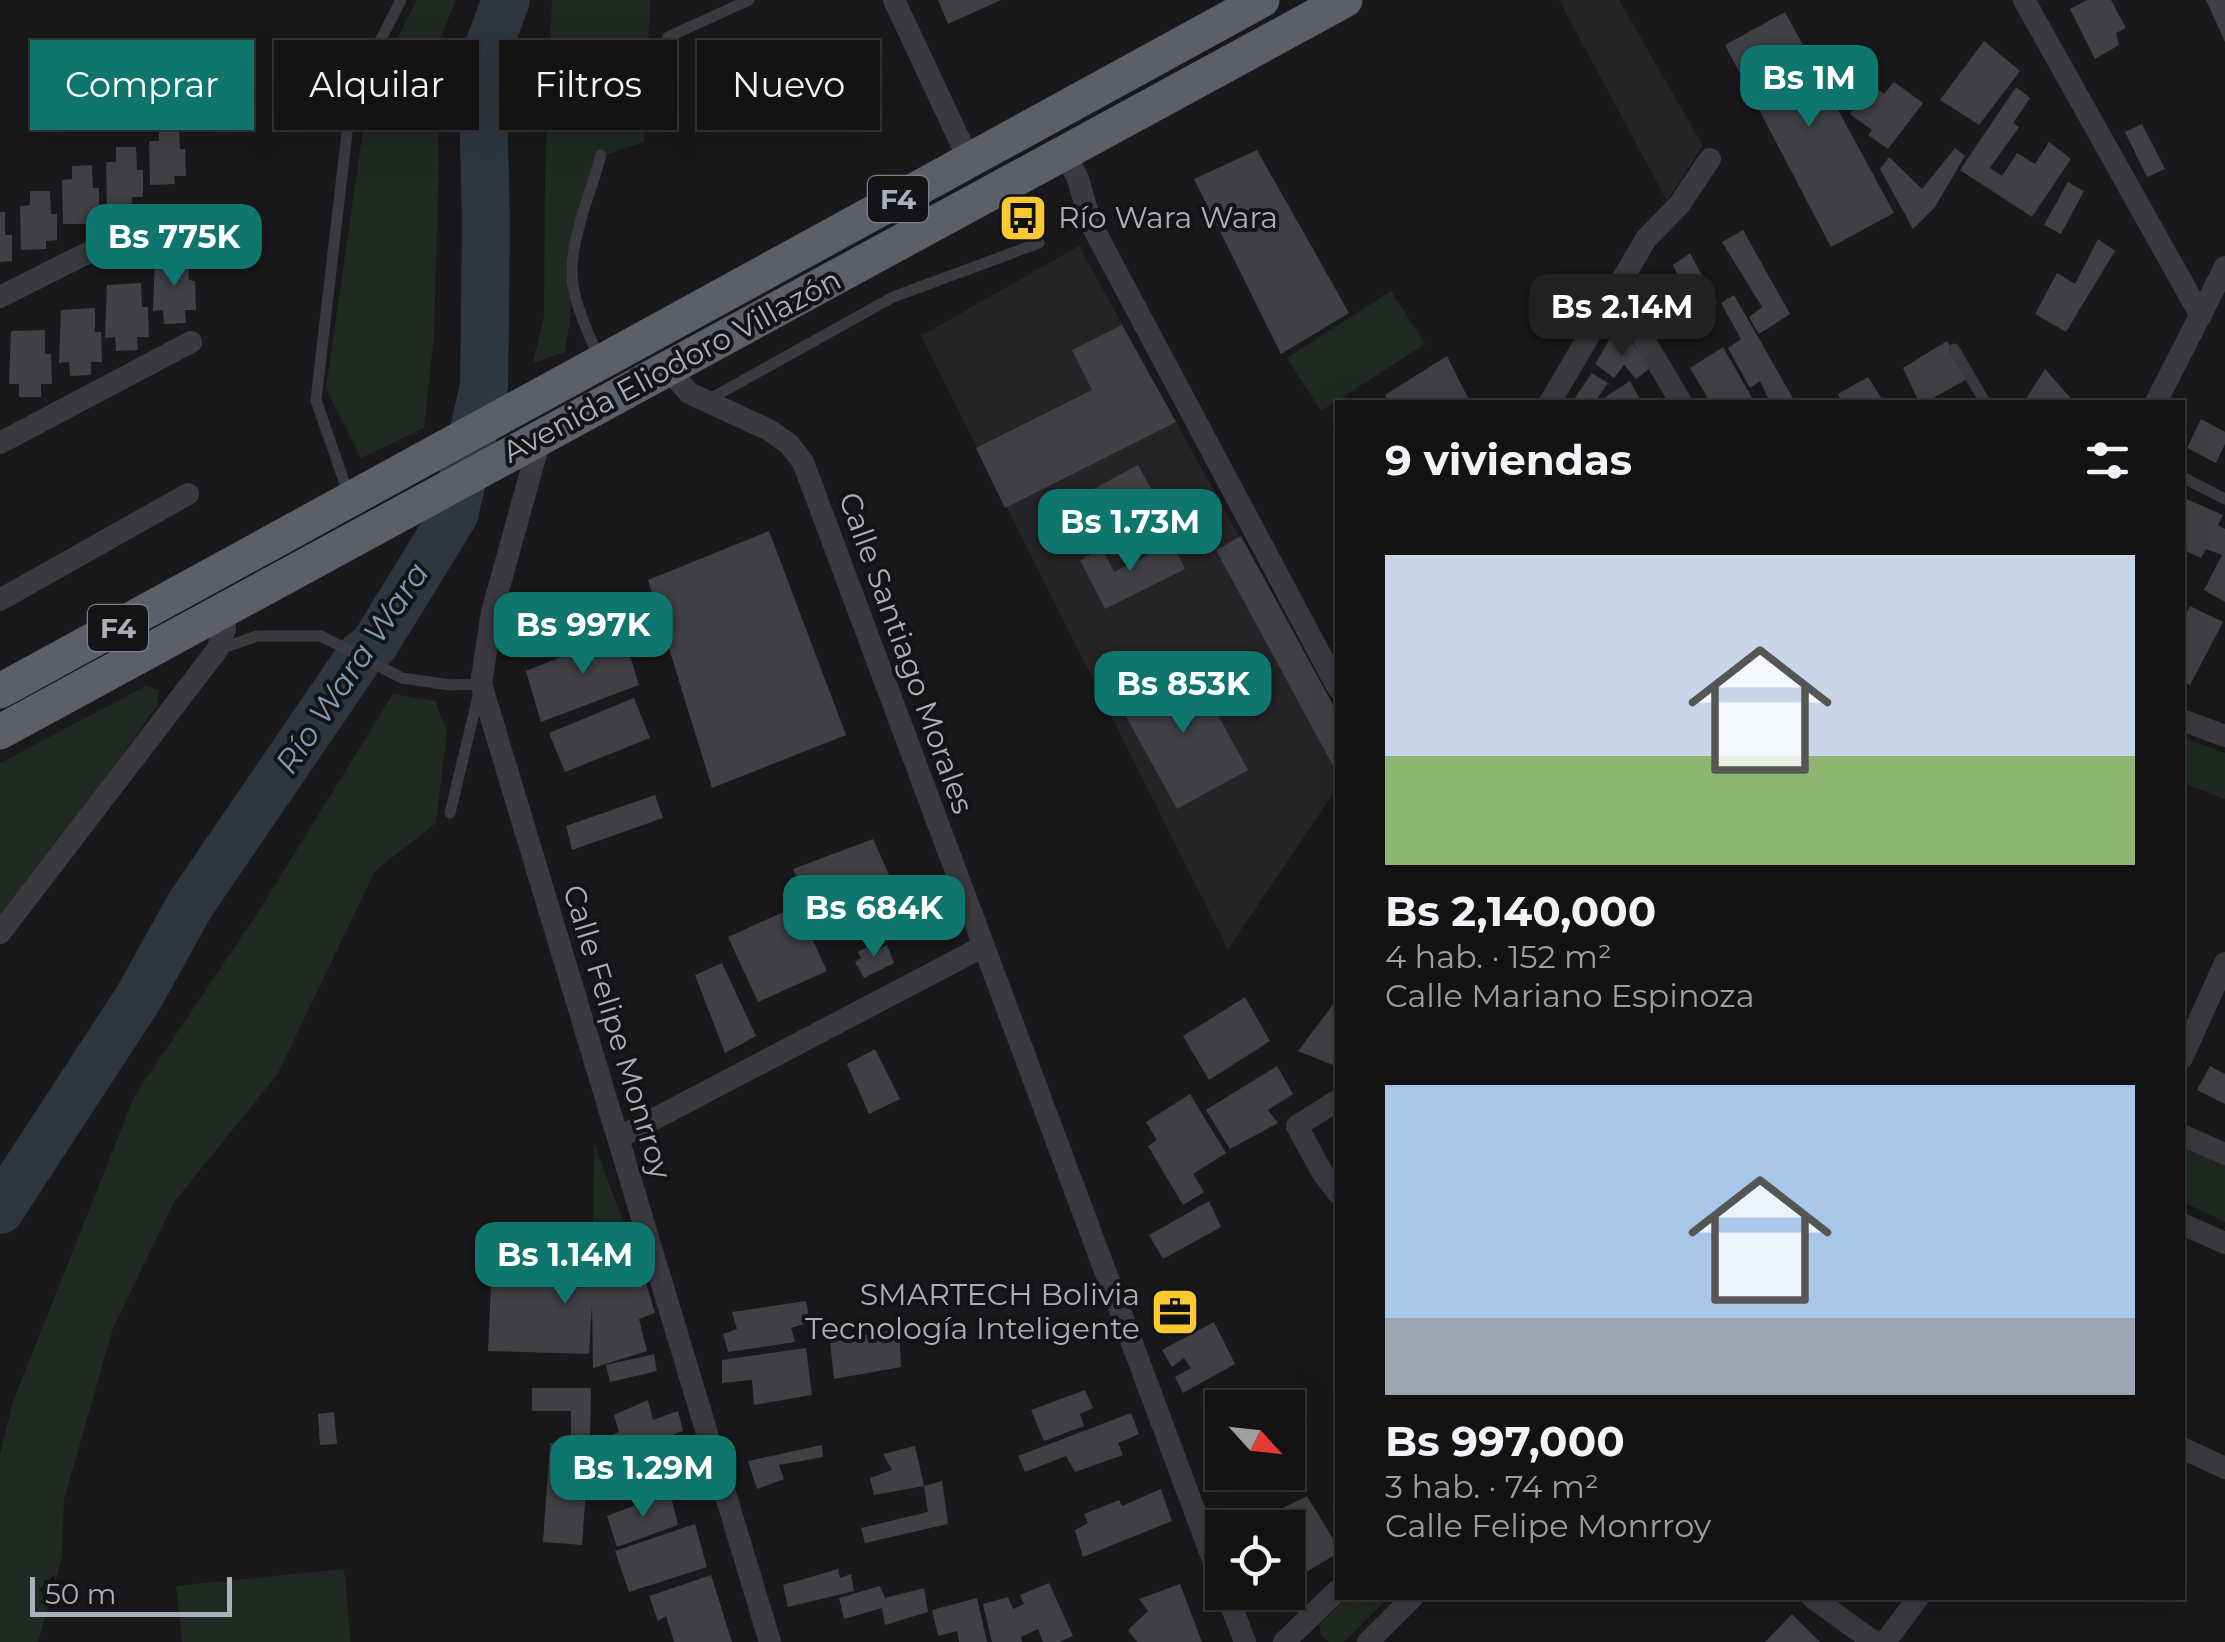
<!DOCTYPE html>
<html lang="es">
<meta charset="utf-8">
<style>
body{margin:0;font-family:Montserrat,sans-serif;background:#202022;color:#f1f3f6;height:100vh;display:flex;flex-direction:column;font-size:38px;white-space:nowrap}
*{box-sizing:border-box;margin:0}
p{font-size:32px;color:#9d9ea0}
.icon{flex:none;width:55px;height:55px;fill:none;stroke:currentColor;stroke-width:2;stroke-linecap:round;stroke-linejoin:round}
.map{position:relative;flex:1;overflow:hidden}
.panel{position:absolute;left:1335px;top:400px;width:850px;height:1200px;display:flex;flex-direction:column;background:#131314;border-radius:0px;box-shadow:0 10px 40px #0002,0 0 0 2px #323234}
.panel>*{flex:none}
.hud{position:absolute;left:30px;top:40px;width:950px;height:90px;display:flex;gap:20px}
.needle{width:65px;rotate:117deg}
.buttons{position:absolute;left:1205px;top:1390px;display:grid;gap:20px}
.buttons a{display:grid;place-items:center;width:100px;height:100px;border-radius:0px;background:#131314;box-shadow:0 10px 40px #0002,0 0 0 2px #323234;font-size:50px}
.scale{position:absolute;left:30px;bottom:25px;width:202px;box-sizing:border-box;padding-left:10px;border:5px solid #abaebb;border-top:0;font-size:28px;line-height:35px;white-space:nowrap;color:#abaebb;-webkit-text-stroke:8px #141416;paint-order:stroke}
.price{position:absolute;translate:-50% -85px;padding:0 22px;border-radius:20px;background:#0f766e;color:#fff;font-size:32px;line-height:65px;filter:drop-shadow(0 2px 5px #0008)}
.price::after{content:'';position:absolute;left:50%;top:60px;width:30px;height:22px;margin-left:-15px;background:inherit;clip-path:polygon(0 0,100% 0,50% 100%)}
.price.active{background:#222;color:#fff}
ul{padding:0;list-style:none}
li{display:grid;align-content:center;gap:20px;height:530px;padding:0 50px}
li span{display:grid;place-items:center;height:310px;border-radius:0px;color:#555}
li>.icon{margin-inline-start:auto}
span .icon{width:180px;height:180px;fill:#fffc;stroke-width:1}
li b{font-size:42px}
h2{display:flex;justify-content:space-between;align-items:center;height:120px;padding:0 50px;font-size:42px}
.tag{padding:0 35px;border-radius:0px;background:#131314;box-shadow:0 10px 40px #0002,0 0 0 2px #323234;font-size:35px;line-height:90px}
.tag.active{background:#0f766e;color:#fff}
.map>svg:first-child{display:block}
.built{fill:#252528}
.green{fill:#202922}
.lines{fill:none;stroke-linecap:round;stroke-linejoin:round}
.river{stroke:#2e3640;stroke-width:48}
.building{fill:#404145}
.service{stroke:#3a3a40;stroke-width:11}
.minor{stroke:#3a3a40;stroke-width:22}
.trunk{stroke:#5d5f68;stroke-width:35}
.labels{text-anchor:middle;stroke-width:8;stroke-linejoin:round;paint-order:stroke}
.shield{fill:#141416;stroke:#7e808a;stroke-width:2.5}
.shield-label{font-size:28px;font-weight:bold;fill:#abaebb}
.poi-label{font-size:30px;fill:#abaebb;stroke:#141416;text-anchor:start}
.street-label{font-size:30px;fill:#abaebb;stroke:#141416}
.water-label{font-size:32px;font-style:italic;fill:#8199b7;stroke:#141416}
</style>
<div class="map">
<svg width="2225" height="1642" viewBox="0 0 2225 1642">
<rect width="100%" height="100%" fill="#19191b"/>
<path class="built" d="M1559,0H1619L1703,146L1667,201Z
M1079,246L1337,714V788L1228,949L921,336Z"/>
<path class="green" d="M417,0H456L438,44L439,165L434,335L424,428L361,458L326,389L368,94Z
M552,0H650L644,142L600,157L571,263L570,321L565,352L533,363L544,317L545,174Z
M1391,291L1425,344L1321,411L1287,358Z
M146,686L159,690L157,706L3,921H0V763Z
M393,694L435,701L447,732L436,823L375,871L277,1075L174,1202L113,1328L64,1500L62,1557L38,1642H0V1455L13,1402L134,1097L262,906Z
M2182,737L2225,753V799L2183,783Z
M594,1144L642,1270L592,1289Z
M2183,1144L2225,1163V1222L2183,1202Z
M344,1569L351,1642H182L176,1586Z
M1347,1598H1388L1344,1642H1329L1321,1636L1319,1624Z"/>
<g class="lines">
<path class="river" d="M0,1210L139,997L190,905L360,656L374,645L454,515L484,387L486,222L482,65L506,0"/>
</g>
<path class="building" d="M938,0H1001L948,24Z
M2087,0H2111L2126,28L2116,33L2119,45L2095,59L2070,9Z
M2206,0H2225V42Z
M1785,12L1894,213L1831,247L1725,45Z
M1984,41L2020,71L1979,125L1940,100Z
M1894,82L1923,103L1888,149L1868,135L1872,130L1850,114L1871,84L1884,94Z
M2016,87L2030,98L2013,123L2019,127L1990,168L2002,176L2017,153L2035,164L2049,142L2071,159L2032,217L1960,170Z
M2142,124L2165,169L2147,177L2125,132Z
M159,126H179L180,149H185L186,176H174L175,184L150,185L149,141H159Z
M116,147H136L137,170H143V197H132V205L107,206L106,162H116Z
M1955,148L1965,156L1935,207L1913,229L1880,169L1889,157L1922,189Z
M1257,150L1349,313L1281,354L1194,179Z
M92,165L93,188H99V215H88V224H63L62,180L72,179V166Z
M2068,182L2084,191L2061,234L2044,225Z
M30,191H50L51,214H57V240L46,241V249L21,250L20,206L30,205Z
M0,212H5V235H12V261L0,262Z
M1743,230L1790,314L1759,334L1749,317L1762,307L1722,242Z
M2098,239L2115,251L2066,332L2035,314L2057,273L2075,284Z
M1690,253L1717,304L1699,316L1687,296L1659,313L1651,298L1680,281L1673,265Z
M188,257L189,280L195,281L196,310H185L186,323L164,324L163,310L153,311L155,258Z
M141,283L142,307H148L149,337H137L138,350L116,351L115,337L105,338L107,285Z
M1734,295L1794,400L1790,402H1762L1768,398L1760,381L1750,388L1728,348L1741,339L1721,303Z
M95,308V332H101L102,362H91V375L70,376L69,362L59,363L61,310Z
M1122,325L1176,422L1005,508L976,448L1092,390L1072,350Z
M45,330V354H51L52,384H41V397H19V384H9L11,331Z
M1616,337L1632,343L1650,368L1636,379L1624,365L1614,378L1595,364L1609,340Z
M1947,341L1969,378L1926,402H1919L1903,368Z
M1723,347L1752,398L1744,402H1710L1690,368Z
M1447,356L1468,398L1460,402H1389L1385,395Z
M2045,369L2074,402H2024Z
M1592,373L1608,383L1595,402H1572Z
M1868,377L1884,402H1842L1838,394Z
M1630,381L1641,401L1639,402H1598Z
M2201,419L2225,432V444L2216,463L2187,448Z
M1138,465L1154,494L1063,543L1047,514Z
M2182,497L2223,515L2218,525L2225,529V602L2204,590L2222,555L2206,549L2201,558L2182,549Z
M769,531L846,735L712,788L648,580Z
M1241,536L1338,714V775L1216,550Z
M1172,542L1185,569L1105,609L1080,560L1102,548L1114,572Z
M2190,606L2223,622L2190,685L2182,681V620Z
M623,632L639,685L541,722L526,671Z
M1189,662L1248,770L1177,809L1118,702Z
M634,698L650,738L565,772L549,733Z
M655,795L663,818L572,850L566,826Z
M873,839L903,906L822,938L793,869Z
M797,906L827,971L758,1002L728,937Z
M874,943L878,950L887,945L894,963L864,978L855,962L861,958L858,952Z
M722,963L756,1036L725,1053L695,975Z
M1245,997L1270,1041L1209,1080L1183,1036Z
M1338,998V1067L1298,1051Z
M875,1049L900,1099L869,1114L847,1064Z
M1277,1066L1293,1094L1268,1110L1278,1123L1230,1149L1206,1110Z
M2210,1066L2225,1074V1104L2197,1090Z
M1190,1094L1226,1153L1193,1174L1204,1192L1183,1205L1148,1146L1157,1140L1146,1122Z
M1209,1201L1221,1227L1163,1259L1149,1235Z
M520,1225L562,1228L558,1288L623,1286L620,1275L642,1270L655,1313L639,1319L647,1351L593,1368L592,1304L589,1354L488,1351L491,1285H515Z
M806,1301L810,1322L791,1328L795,1342L728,1352L723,1334L737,1329L732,1312Z
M1214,1322L1235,1364L1183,1393L1175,1377L1191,1368L1184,1358L1172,1367L1162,1350Z
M899,1329L901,1367L834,1379L830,1342Z
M806,1348L812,1395L754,1405L752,1380L722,1383V1360Z
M654,1354L657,1371L610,1382L606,1365Z
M532,1388H591L590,1436L571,1435V1411H532Z
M1085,1390L1093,1408L1080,1414L1084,1426L1044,1441L1031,1410Z
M648,1400L653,1420L678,1411L683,1431L642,1446L650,1470L621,1481L616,1458L607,1461L602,1439L619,1432L614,1415Z
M334,1412L337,1444L320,1445L318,1414Z
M1131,1413L1139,1434L1118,1443L1123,1455L1075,1472L1066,1456L1025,1472L1018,1456Z
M550,1443L589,1446L582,1545L543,1542Z
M822,1445L823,1457L779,1465L784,1479L757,1489L748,1461Z
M915,1446L924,1486L874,1495L870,1478L892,1470L883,1454Z
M942,1481L948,1524L865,1543L861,1528L928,1512L924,1486Z
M1161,1489L1172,1521L1083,1557L1075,1530L1088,1523L1084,1514L1119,1500L1122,1506Z
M670,1492L678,1525L617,1547L607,1516Z
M1307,1496L1338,1547V1553L1288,1583V1528H1278L1287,1521L1281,1509Z
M695,1524L707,1567L629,1592L615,1551Z
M838,1569L840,1578L851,1574L854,1591L788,1607L783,1585Z
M711,1575L732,1642H674L666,1616L658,1621L649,1596Z
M1049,1583L1073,1636L1059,1642H1043L1038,1629L1021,1637L1022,1642H992L983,1604L1008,1597L1013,1609L1024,1604L1020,1595Z
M1180,1584L1202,1642H1137L1128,1630L1148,1611L1139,1599Z
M880,1586L885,1598L924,1588L928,1612L885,1625L882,1608L844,1619L839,1598Z
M977,1598L987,1642H959L957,1631L938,1636L932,1610Z
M1792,1614L1820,1642H1765Z"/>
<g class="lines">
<path class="service" d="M668,37L749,0
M1954,349L1985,402
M599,360C589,332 571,300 572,270C573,232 591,192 601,155
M706,401L893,297L1039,243
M2182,477L2225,499
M349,496L316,400L351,98L401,0
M220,649L257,636H321L402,678L450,685L481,684L450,813"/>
<path class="minor" d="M894,0L969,160
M2024,0L2201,316
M1065,154L1078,179L1091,224L1338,688
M1616,293L1681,402
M0,297L159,217
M668,369L689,393L769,430L789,444L803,462L1222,1584
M1550,402L1646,239L1679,205L1710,159
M2156,402L2225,267
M541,436L492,612L481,684L770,1642
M0,443L191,342
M0,600L188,494
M2182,720L2225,736
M0,933L217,650L225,629L224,611
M2182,1058L2225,963
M1338,1100L1297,1126L1322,1172L1338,1193
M2182,1135L2225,1154
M618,1138L984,946
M2182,1224L2225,1243
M2182,1448L2225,1468
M1226,1592L1245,1642
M1813,1598L1874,1642
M1284,1642L1338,1590
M1368,1642L1412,1598
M1885,1642L1918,1598"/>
<path class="trunk" d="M0,691L1262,0
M0,732L1345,0"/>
</g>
<defs>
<g id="bus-square" transform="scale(2.5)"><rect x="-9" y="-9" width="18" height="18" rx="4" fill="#f8c933" stroke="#141416"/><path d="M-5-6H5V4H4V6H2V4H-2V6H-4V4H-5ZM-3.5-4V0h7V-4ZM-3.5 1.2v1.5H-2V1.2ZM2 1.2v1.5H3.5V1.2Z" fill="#111"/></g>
<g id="office-square" transform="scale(2.5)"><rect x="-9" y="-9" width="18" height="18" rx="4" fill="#f8c933" stroke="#141416"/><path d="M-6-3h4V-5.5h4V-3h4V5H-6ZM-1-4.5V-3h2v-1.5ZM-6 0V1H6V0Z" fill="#111"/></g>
</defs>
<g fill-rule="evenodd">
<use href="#bus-square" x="1023" y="218"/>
<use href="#office-square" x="1175" y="1312"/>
</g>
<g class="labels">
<g class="shield">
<rect x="868" y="176" width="60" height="46" rx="8"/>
<rect x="88" y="605" width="60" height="46" rx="8"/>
</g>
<g class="shield-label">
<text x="898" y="209">F4</text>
<text x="118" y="638">F4</text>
</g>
<g class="poi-label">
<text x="1058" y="228">Río Wara Wara</text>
<text x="1140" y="1305" text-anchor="end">SMARTECH Bolivia<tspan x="1140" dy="34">Tecnología Inteligente</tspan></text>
</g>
<g class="street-label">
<text transform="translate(672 366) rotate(-28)" y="10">Avenida Eliodoro Villazón</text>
<text transform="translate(906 653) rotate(70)" y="10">Calle Santiago Morales</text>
<text transform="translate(617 1032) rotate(73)" y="10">Calle Felipe Monrroy</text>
</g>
<g class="water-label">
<text transform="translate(352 668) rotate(-56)" y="11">Río Wara Wara</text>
</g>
</g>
</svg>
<div class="buttons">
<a><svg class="needle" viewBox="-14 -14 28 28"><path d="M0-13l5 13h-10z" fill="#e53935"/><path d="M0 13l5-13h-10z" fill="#9d9ea0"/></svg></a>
<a><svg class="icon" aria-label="locate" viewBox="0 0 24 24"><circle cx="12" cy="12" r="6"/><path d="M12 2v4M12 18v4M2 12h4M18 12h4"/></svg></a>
</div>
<div class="scale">50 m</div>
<b class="price" style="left:1809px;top:130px">Bs 1M</b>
<b class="price" style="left:174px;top:289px">Bs 775K</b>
<b class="price active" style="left:1622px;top:359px">Bs 2.14M</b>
<b class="price" style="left:1130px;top:574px">Bs 1.73M</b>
<b class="price" style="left:583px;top:677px">Bs 997K</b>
<b class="price" style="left:1183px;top:736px">Bs 853K</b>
<b class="price" style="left:874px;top:960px">Bs 684K</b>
<b class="price" style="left:565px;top:1307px">Bs 1.14M</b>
<b class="price" style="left:643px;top:1520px">Bs 1.29M</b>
<div class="hud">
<a class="tag active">Comprar</a>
<a class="tag">Alquilar</a>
<a class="tag">Filtros</a>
<a class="tag">Nuevo</a>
</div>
<section class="panel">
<h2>9 viviendas<svg class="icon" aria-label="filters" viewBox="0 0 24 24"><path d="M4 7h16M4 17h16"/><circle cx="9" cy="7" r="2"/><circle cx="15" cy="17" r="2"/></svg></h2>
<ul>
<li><span style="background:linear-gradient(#c9d6e8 65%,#8fb573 0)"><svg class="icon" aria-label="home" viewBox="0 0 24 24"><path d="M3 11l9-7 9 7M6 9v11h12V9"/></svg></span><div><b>Bs 2,140,000</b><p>4 hab. · 152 m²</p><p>Calle Mariano Espinoza</p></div></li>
<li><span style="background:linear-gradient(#a9c7e8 75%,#9aa5b1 0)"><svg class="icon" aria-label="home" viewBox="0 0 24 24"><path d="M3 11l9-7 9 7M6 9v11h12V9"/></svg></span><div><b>Bs 997,000</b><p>3 hab. · 74 m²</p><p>Calle Felipe Monrroy</p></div></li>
</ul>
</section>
</div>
